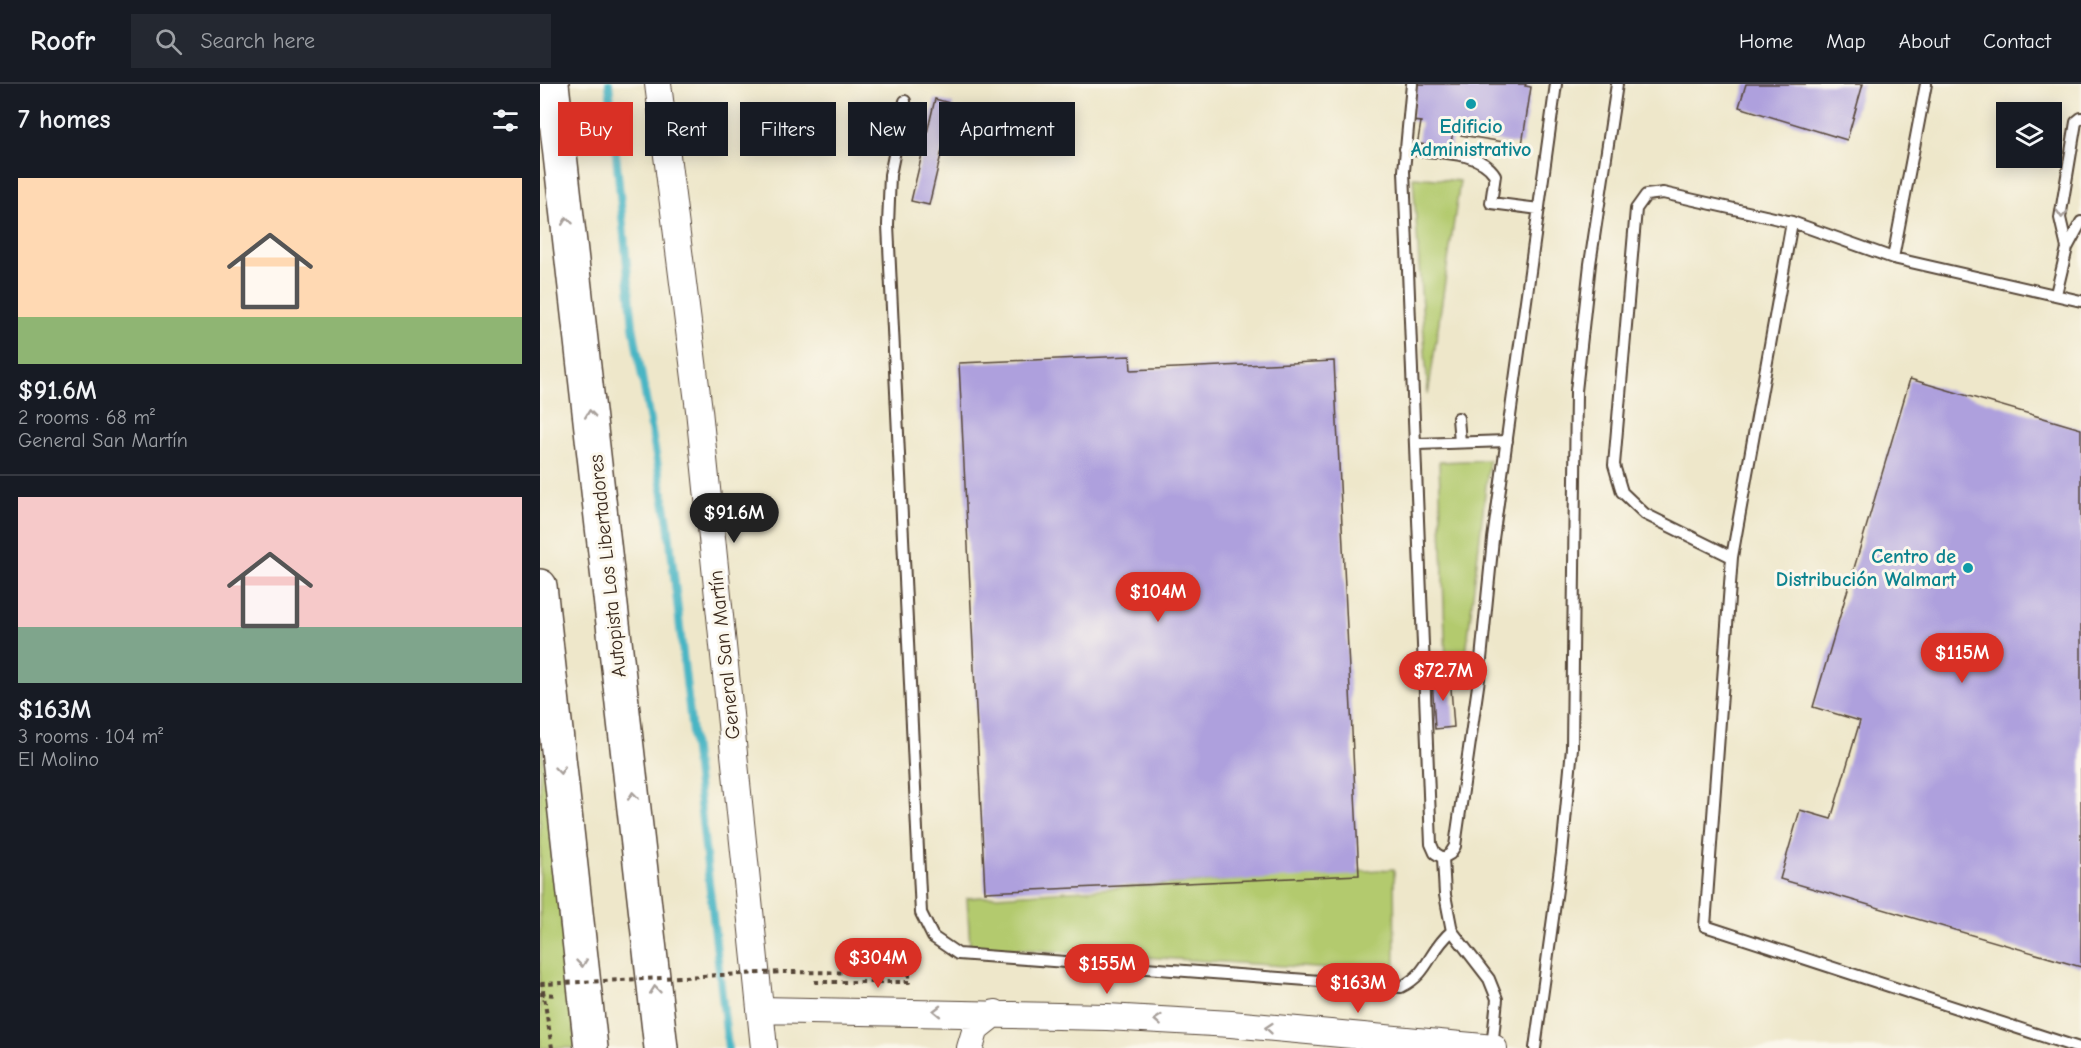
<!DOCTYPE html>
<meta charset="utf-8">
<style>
body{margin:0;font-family:"Comic Neue",sans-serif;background:#242831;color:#f1f3f6;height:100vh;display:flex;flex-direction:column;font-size:22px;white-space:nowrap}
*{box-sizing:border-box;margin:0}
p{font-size:20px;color:#9ea1a6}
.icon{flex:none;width:33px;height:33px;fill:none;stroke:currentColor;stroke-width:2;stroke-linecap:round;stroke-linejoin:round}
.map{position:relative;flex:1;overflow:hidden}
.side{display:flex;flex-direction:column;background:#171b24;width:540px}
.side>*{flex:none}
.guide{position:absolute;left:18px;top:18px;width:570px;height:54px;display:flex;gap:12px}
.fabs{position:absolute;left:1456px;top:18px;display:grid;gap:12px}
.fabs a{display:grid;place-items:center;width:66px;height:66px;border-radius:0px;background:#171b24;box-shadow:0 3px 15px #0003;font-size:30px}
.price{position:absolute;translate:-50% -51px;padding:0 14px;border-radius:21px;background:#d93025;color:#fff;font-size:20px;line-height:39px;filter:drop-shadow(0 2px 3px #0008)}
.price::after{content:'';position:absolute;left:50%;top:36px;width:18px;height:14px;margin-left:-9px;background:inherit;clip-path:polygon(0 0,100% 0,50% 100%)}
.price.current{background:#222;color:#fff}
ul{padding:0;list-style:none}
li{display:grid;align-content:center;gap:12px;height:318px;padding:0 18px}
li+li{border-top:2px solid #363941}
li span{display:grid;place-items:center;height:186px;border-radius:0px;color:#555}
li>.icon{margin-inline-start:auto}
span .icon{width:108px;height:108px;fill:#fffc;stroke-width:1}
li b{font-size:26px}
h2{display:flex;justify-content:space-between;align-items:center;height:72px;padding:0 18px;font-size:26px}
.chip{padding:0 21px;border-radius:0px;background:#171b24;box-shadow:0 3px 15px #0003;font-size:21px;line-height:54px}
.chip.current{background:#d93025;color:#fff}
header{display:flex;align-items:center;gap:36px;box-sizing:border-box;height:84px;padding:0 30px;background:#171b24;border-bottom:2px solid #363941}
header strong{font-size:28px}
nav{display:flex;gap:33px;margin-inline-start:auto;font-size:21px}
.search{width:420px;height:54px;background:#242831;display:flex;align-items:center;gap:15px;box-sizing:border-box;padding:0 21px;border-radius:0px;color:#9ea1a6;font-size:22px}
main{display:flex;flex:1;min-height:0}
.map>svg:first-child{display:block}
.green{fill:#b3ca6e;stroke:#777a46;stroke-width:1.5}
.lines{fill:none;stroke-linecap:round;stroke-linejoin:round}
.stream{stroke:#48b5c4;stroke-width:8}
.building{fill:#aea0dd}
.service-casing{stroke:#564638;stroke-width:14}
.tertiary-casing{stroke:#564638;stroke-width:28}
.motorway-casing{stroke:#564638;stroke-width:36}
.path{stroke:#564638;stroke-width:4;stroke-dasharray:4.5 4.5;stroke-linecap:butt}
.service{stroke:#fff;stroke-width:10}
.tertiary{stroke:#fff;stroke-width:26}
.motorway{stroke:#fff;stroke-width:33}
.path-bridge{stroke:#564638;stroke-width:4;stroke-dasharray:4.5 4.5;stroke-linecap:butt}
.oneway{stroke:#a79f9a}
.culture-dot{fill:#0f9aa8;stroke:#fbf7ec;stroke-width:2}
.labels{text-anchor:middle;stroke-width:6;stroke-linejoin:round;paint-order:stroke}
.culture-label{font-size:20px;font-weight:bold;fill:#0d838f;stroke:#fbf7ec}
.street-label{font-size:20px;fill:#3b2a1e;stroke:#fbf7ec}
</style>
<header>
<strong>Roofr</strong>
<div class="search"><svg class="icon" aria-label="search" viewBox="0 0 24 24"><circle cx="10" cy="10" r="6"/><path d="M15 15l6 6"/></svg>Search here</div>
<nav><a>Home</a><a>Map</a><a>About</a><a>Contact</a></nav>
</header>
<main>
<section class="side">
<h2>7 homes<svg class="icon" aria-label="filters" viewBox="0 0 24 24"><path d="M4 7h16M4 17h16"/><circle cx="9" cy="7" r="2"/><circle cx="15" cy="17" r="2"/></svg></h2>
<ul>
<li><span style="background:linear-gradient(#ffd9b3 75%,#8fb573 0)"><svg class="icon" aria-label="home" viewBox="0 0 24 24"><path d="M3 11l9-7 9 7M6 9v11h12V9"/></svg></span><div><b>$91.6M</b><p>2 rooms · 68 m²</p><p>General San Martín</p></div></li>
<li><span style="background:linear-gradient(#f6c9c9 70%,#7fa58c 0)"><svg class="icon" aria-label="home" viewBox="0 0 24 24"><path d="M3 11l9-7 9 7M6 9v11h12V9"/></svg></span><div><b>$163M</b><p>3 rooms · 104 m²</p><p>El Molino</p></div></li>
</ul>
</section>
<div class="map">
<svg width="1541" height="964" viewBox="0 0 1541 964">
<rect width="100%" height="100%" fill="#fbf7ec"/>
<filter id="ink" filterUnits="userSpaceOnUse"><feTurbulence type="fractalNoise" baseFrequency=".0167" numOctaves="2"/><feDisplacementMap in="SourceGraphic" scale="12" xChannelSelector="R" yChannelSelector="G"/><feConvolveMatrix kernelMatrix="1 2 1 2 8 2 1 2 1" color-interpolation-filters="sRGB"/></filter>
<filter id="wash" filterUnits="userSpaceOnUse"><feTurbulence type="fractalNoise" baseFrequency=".008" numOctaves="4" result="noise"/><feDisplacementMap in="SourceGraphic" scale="24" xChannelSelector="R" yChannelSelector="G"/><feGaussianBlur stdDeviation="1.35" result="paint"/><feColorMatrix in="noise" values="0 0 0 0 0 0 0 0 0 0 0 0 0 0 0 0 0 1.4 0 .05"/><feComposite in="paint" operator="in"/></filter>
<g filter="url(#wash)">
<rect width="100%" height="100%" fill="#eee7ca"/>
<path class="green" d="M873,93L920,97L888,310Z
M949,376L925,578L906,579L899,378Z
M0,645L36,964H0Z
M854,785L855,889L430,862L427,814Z"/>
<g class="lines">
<path class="stream" d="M69,0L93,242L128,439L188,964"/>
</g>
<g id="blocks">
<path class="building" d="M877,0H986L985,2L991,3L982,61L921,51V47L913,46L910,67L877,62L881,38L871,37Z
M1206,0H1323L1307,56L1199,23Z
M395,15L413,20L389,121L371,117Z
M590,272L591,286L794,277L819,791L445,808L419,279Z
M1370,295L1541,345V883L1240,795L1260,726L1291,735L1320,637L1273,623Z
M910,591L914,643L895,645L892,593Z"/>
</g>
</g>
<g filter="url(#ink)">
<use href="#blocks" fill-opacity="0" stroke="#564638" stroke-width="1.5"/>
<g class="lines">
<g class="service-casing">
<path id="service" d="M872,0L864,87L891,760L895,769L903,774
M365,17L350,91L348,141L381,829L393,853L418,870L861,903C890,889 888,867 912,847
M865,65C892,69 939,65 955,91L951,119L999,125
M1527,164L1520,134L1536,38L1541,34
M1353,174L1386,0
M1516,210L1527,164L1541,138
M918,334L920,358
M877,360L967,357
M1192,473L1105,430L1082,408L1074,381L1096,125L1106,111L1123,109L1252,138
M903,774L910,770L915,762L939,595L953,455L1016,0
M903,774L905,811L912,847L949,895L957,915L952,964
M995,964L1022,769L1032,664L1036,307L1050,180L1077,0
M1539,964L1165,842L1192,473L1252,138L1353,174L1541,217"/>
</g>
<g class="tertiary-casing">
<path id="tertiary" d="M118,0L159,326L224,964
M220,926L567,933L691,940L954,964
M430,964L436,944L455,929"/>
</g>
<g class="motorway-casing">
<path id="motorway" d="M12,0L121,964
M0,502L51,964"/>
</g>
<path class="path" d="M0,910L17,911"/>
<use href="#service" class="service"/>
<use href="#tertiary" class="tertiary"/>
<use href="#motorway" class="motorway"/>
<path class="path-bridge" d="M12,964L2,900L242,888L369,889V898H271"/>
</g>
<defs><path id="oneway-chevron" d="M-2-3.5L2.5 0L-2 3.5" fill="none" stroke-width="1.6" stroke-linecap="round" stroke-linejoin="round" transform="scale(1.5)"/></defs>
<g class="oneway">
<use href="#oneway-chevron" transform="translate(1522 130) rotate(93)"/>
<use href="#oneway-chevron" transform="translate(27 137) rotate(-97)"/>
<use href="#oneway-chevron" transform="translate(50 330) rotate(-96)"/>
<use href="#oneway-chevron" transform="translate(20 686) rotate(84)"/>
<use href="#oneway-chevron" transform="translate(93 712) rotate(-96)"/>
<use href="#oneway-chevron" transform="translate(42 879) rotate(84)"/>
<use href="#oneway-chevron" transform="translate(115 906) rotate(-96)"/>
<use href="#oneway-chevron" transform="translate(397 927) rotate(-179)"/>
<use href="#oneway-chevron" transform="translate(618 936) rotate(-176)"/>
<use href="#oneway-chevron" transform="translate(729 944) rotate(-175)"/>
</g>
</g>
<g class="culture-dot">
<circle cx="931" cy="20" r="6"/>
<circle cx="1428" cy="484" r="6"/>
</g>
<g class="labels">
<g class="culture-label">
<text x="931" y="49">Edificio<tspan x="931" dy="23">Administrativo</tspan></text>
<text x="1416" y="479" text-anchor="end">Centro de<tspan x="1416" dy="23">Distribución Walmart</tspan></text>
</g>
<g class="street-label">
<text transform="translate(67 482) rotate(-96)" y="7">Autopista Los Libertadores</text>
<text transform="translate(184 571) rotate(-96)" y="7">General San Martín</text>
</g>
</g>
</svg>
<div class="fabs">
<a><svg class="icon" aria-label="layers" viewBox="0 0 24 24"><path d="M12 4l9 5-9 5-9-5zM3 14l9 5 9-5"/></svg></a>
</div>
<b class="price current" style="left:194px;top:460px">$91.6M</b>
<b class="price" style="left:618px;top:539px">$104M</b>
<b class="price" style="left:1422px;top:600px">$115M</b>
<b class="price" style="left:903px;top:618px">$72.7M</b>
<b class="price" style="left:338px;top:905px">$304M</b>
<b class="price" style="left:567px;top:911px">$155M</b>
<b class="price" style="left:818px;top:930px">$163M</b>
<div class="guide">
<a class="chip current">Buy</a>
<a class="chip">Rent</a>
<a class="chip">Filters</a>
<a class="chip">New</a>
<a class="chip">Apartment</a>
</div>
</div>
</main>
